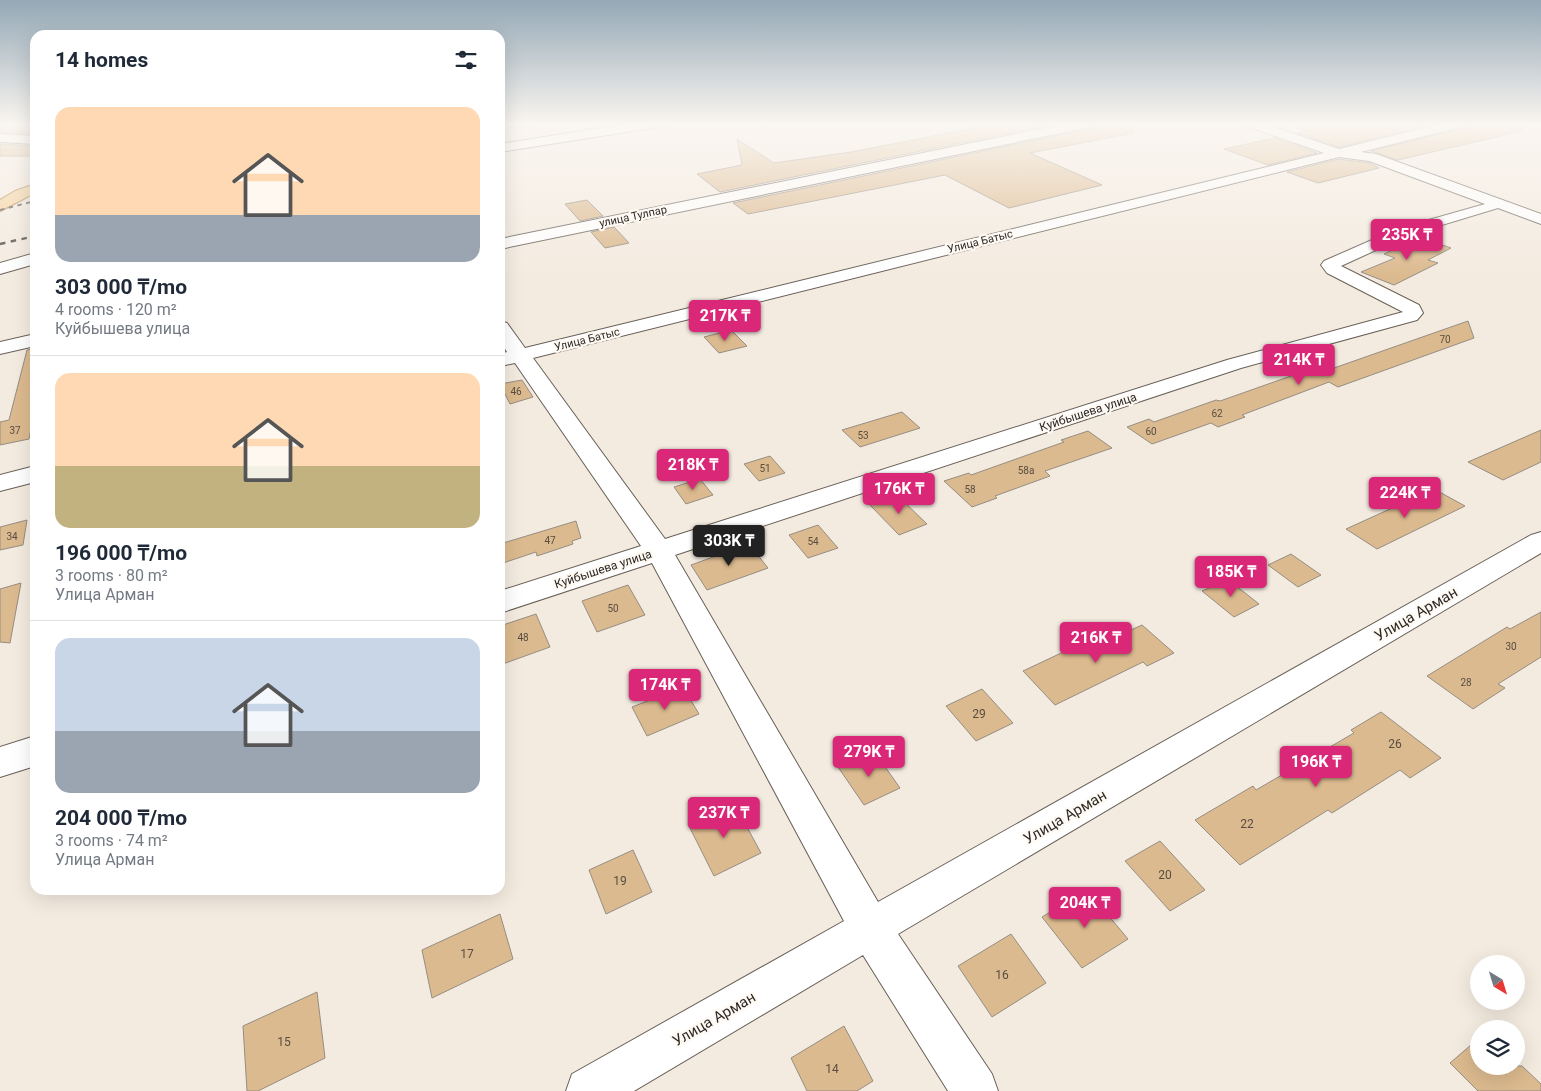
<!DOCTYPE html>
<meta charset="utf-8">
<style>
body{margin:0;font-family:Roboto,sans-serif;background:#f2f2f3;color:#1f2937;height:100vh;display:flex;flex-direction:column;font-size:19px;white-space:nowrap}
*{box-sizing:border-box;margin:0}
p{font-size:16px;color:#747a83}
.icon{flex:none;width:28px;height:28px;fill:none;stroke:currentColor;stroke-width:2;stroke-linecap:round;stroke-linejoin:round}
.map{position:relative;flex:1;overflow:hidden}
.drawer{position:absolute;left:30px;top:30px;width:475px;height:865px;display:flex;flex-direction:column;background:#fff;border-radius:15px;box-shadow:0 5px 20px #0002}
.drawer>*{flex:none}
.needle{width:32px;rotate:142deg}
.controls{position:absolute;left:1470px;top:955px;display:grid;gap:10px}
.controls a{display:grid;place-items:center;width:55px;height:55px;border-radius:50%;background:#fff;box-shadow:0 5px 20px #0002;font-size:25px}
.price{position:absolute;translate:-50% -42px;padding:0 11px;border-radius:5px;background:#db2777;color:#fff;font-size:16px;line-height:32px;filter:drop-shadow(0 1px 2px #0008)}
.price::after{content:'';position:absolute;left:50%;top:30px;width:15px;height:11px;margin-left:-8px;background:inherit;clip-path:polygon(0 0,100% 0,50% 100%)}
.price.active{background:#222;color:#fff}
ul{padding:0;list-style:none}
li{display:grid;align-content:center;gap:10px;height:265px;padding:0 25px}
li+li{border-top:1px solid #e0e1e3}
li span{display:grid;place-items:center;height:155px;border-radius:15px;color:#555}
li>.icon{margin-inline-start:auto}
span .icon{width:90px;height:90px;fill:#fffc;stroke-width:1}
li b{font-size:21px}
h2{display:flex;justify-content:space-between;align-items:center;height:60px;padding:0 25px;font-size:21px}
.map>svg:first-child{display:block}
.building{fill:#dcba8f;stroke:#958d83}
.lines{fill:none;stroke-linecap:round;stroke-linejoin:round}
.minor-casing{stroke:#686057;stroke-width:2}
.major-casing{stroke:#ab8145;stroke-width:2}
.minor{fill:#fff;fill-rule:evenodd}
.major{fill:#f5d09a;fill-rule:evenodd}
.rail-far1{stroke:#524d48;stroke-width:2;stroke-dasharray:4.5 4.5;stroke-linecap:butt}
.rail{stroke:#524d48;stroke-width:2.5;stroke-dasharray:5.5 5.5;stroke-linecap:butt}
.labels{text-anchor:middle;stroke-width:4.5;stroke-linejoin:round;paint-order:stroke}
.number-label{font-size:10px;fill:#584d40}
.far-street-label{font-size:11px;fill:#2c2925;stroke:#fef9f2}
.street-label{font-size:12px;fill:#2c2925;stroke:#fef9f2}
.near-number-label{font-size:12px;fill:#584d40}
.near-street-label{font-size:15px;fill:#2c2925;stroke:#fef9f2}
</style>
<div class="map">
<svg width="1541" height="1091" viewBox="0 0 1541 1091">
<rect width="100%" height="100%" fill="#f4ebe0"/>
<path class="building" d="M35,123V134L0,132V125L24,127Z
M1000,123H1059L720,192L697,174L742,165L737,139L774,163L851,152Z
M1098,123H1133V133L1030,153L1102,185L1009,208L945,175L748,214L733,203L1090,129Z
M1298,123H1435L1339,147L1298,133L1308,131L1297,128Z
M1469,123H1521L1522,131L1398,160L1371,151L1465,128Z
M1275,138L1317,153L1268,165L1224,149Z
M0,144L35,146V156H0Z
M1339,159L1369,163L1379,168L1318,183L1287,172Z
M587,200L603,216L580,221L565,204Z
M614,227L629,243L605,248L591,232Z
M1421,237L1451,248L1428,260L1438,263L1394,285L1361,272L1395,258L1384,254Z
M1468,321L1474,338L1338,387L1329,382L1242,415L1245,417L1218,427L1211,423L1152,444L1127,427L1149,419L1154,422L1216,400L1220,401L1325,364L1334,368Z
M731,330L747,346L719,353L704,337Z
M35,348V408L29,439L0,445V422L9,420L27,350Z
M522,380L533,397L510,404L500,384Z
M902,412L920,428L860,447L842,430Z
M1541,430V462L1503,480L1468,462Z
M1088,431L1112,448L1045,471L1050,476L995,496L997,498L972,507L944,481L969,473L971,475L1064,442L1061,440Z
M770,456L785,473L759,481L744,464Z
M700,479L713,495L686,504L674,487Z
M1434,489L1465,506L1377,549L1346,529Z
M898,496L927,524L899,535L870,505Z
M27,520L23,545L0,550V527Z
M576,521L581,538L572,541L573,544L537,556L536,552L500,564V544Z
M818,525L838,548L808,558L789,535Z
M749,544L768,568L707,590L691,565Z
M1291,554L1321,575L1298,587L1268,565Z
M1228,580L1235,585L1259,604L1234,617L1202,591Z
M21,583L10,643L0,642V589Z
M628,585L645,615L597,632L582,601Z
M1541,612V657L1498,684L1505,688L1473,709L1427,676L1507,627L1510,629Z
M536,614L550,647L500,665V626Z
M1142,625L1174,653L1147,666L1143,662L1055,705L1023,671L1076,646L1082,652Z
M683,687L699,714L647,736L632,707Z
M982,689L1013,723L976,741L946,706Z
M1381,712L1441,758L1410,778L1400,770L1332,813L1328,810L1240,865L1195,820L1253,786L1256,790L1354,733L1351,730Z
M874,751L900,788L864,805L838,767Z
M734,803L761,853L714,876L688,824Z
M1160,841L1205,890L1170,911L1125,861Z
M633,850L652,892L606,914L589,870Z
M1087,890L1128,939L1082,968L1042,917Z
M500,914L513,959L432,998L422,950Z
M1011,934L1046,983L992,1017L958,966Z
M317,992L325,1058L258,1091H247L243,1026Z
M844,1026L873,1081L857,1091H807L791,1058Z
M1479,1038V1066H1522L1541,1084V1091H1478L1450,1063Z"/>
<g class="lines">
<g class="minor-casing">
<path id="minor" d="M632,123H664L658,127L500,152V144Z
M1070,123H1096L1090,127L500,249V239Z
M1244,123H1263L1339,149L1444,123H1467L1465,126L1361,152L1376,154L1541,214V224L1498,208L1409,235L1341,266L1419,305L1423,313L1417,320L1241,368L675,555L878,902L1531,535L1541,532V553L898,934L992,1074L998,1091H948L863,955L634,1091H566L572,1074L844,921L652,563L500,613V591L641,546L515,363L500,366V354L507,352L500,341V321L507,323L525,348L1324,153L1246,126ZM1339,157L1369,161L1485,204L1397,229L1324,261L1321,265L1327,273L1403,312L1227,360L665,539L533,358Z
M0,134L35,136V144L0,142Z
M35,253V264L0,274V263Z
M35,334V346L0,354V342Z
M35,466V482L0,491V475Z
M35,736V766L0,777V747Z"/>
</g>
<g class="major-casing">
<path id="major" d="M35,184V193L0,211V200L15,191Z"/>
</g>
<use href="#minor" class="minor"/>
<use href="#major" class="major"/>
<path class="rail-far1" d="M500,130L530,123
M0,210L35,201"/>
<path class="rail" d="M0,244L35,236"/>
</g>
<linearGradient id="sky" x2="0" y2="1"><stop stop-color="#94a8b6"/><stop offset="0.45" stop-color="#faf6f1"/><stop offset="1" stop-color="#faf6f1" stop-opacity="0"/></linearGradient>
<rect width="1541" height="276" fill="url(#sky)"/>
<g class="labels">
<g class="number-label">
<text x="1445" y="343">70</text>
<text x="516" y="395">46</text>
<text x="1217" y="417">62</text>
<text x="15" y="434">37</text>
<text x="1151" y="435">60</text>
<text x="863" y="439">53</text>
<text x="765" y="472">51</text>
<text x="1026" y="474">58а</text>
<text x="970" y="493">58</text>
<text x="12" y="540">34</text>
<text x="550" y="544">47</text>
<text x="813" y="545">54</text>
<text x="613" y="612">50</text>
<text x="523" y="641">48</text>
<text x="1511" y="650">30</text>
<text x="1466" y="686">28</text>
</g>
<g class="far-street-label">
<text transform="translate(633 216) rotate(-12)" y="4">улица Тулпар</text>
<text transform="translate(980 241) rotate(-14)" y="4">Улица Батыс</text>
<text transform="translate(587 339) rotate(-14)" y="4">Улица Батыс</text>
</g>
<g class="street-label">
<text transform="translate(1088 412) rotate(-18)" y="4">Куйбышева улица</text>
<text transform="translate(603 569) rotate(-18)" y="4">Куйбышева улица</text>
</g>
<g class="near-number-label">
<text x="979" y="718">29</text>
<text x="1395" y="748">26</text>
<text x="1247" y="828">22</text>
<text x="1165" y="879">20</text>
<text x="620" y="885">19</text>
<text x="467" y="958">17</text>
<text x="1002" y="979">16</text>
<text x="284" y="1046">15</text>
<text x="832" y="1073">14</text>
</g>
<g class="near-street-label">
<text transform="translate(1416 614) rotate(-30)" y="5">Улица Арман</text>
<text transform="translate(1065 817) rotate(-30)" y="5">Улица Арман</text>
<text transform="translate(714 1019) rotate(-30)" y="5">Улица Арман</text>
</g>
</g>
</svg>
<div class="controls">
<a><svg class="needle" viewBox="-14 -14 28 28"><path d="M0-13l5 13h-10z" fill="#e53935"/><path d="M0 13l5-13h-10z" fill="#747a83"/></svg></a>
<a><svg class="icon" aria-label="layers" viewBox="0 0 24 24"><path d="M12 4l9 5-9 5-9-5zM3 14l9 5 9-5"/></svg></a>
</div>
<b class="price" style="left:1407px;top:261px">235K ₸</b>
<b class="price" style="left:725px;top:342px">217K ₸</b>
<b class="price" style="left:1299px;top:386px">214K ₸</b>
<b class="price" style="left:693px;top:491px">218K ₸</b>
<b class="price" style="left:899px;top:515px">176K ₸</b>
<b class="price" style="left:1405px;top:519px">224K ₸</b>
<b class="price active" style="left:729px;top:567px">303K ₸</b>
<b class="price" style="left:1231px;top:598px">185K ₸</b>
<b class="price" style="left:1096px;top:664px">216K ₸</b>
<b class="price" style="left:665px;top:711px">174K ₸</b>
<b class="price" style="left:869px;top:778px">279K ₸</b>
<b class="price" style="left:1316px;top:788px">196K ₸</b>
<b class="price" style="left:724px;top:839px">237K ₸</b>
<b class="price" style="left:1085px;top:929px">204K ₸</b>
<section class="drawer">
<h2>14 homes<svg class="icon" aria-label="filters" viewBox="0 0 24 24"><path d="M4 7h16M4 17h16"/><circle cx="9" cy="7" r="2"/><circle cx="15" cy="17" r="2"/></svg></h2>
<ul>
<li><span style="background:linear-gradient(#ffd9b3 70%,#9aa5b1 0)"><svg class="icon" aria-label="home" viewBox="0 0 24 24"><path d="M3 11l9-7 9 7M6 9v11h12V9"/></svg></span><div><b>303 000 ₸/mo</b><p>4 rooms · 120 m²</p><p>Куйбышева улица</p></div></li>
<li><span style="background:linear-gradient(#ffd9b3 60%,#c2b280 0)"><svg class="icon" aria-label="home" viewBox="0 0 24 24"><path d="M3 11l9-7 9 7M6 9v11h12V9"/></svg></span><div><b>196 000 ₸/mo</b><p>3 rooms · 80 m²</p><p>Улица Арман</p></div></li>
<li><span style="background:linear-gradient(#c9d6e8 60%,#9aa5b1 0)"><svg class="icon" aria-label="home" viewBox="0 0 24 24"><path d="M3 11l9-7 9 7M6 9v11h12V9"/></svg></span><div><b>204 000 ₸/mo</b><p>3 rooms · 74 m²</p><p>Улица Арман</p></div></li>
</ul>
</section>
</div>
